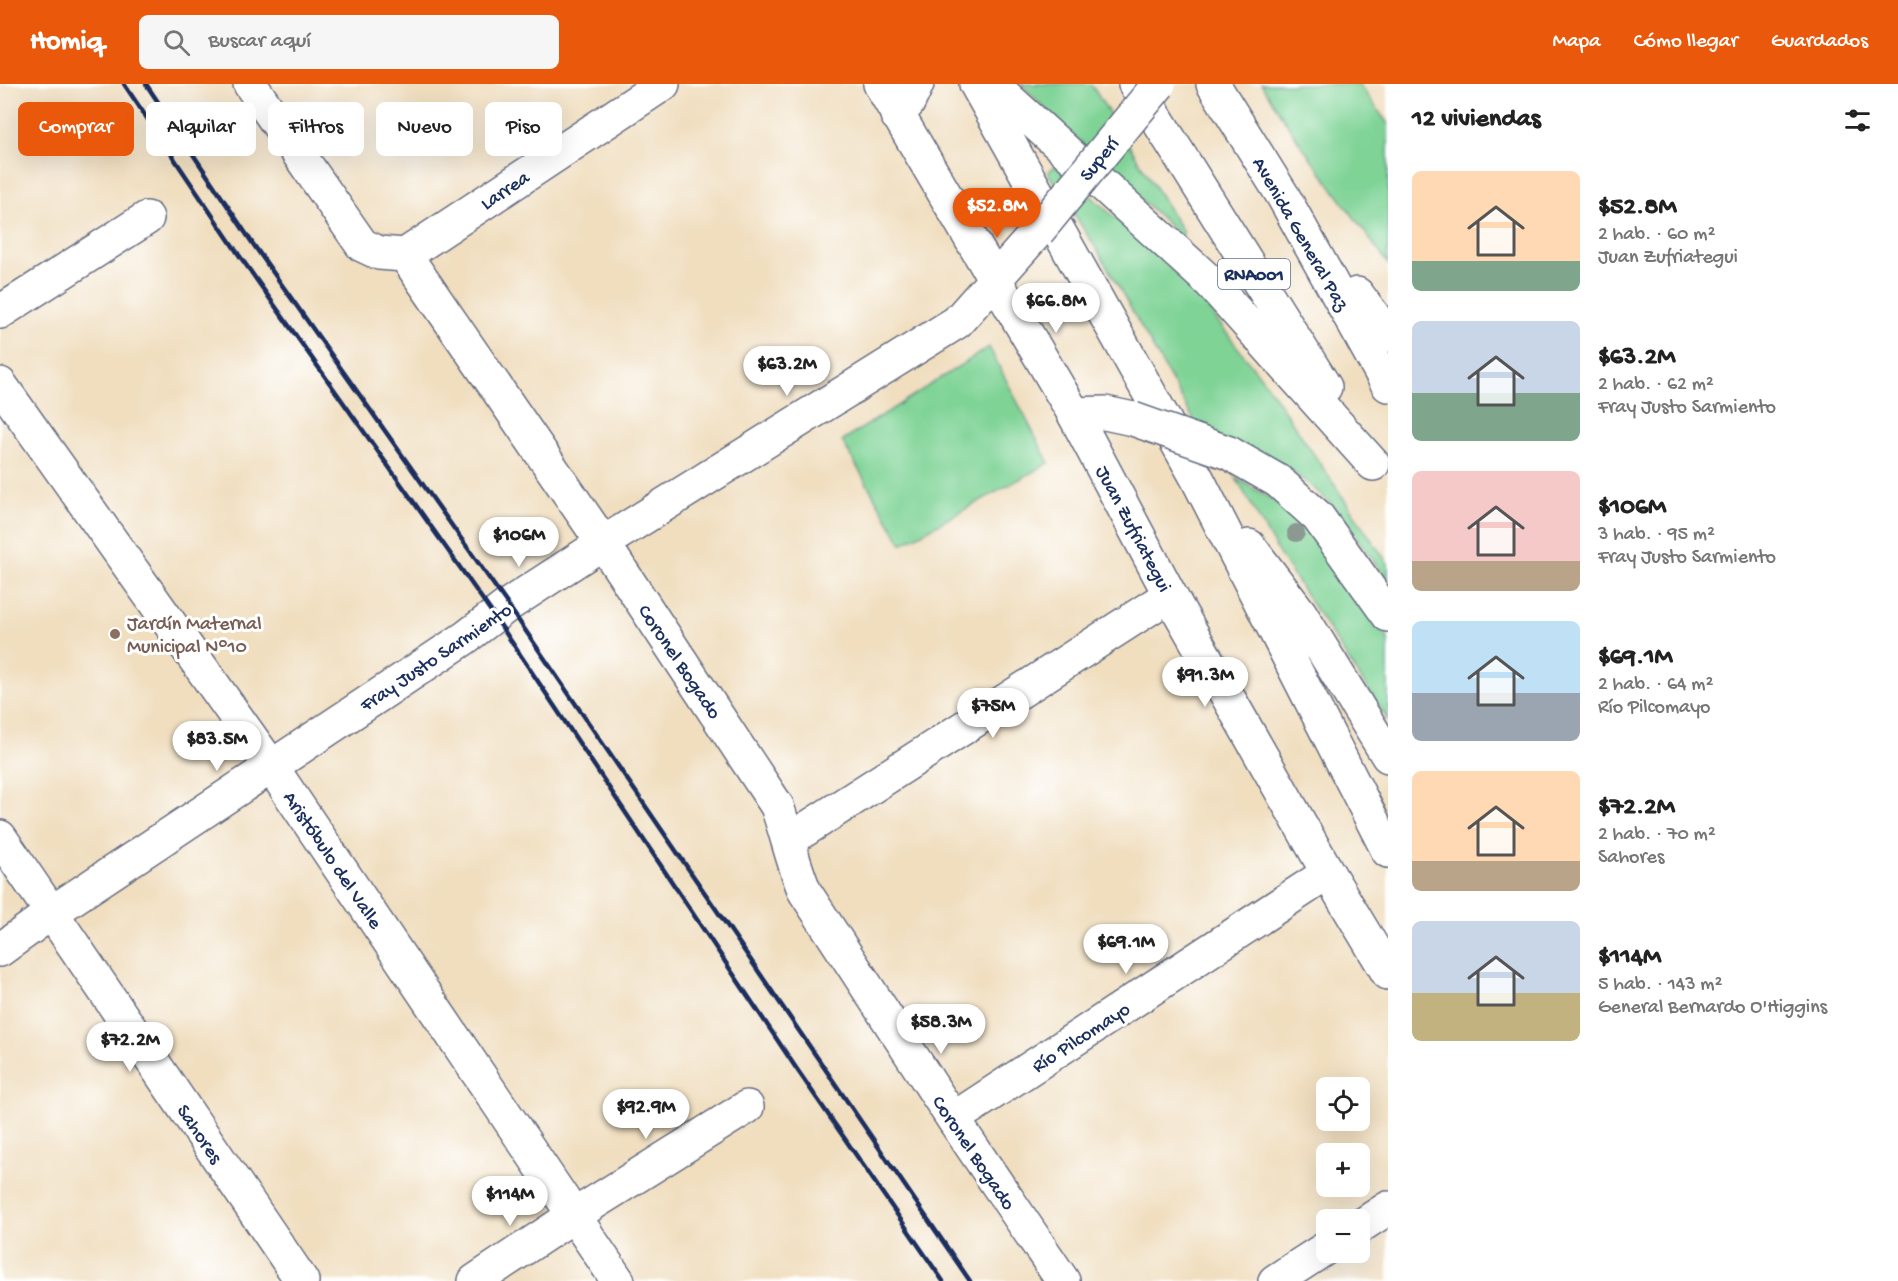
<!DOCTYPE html>
<html lang="es">
<meta charset="utf-8">
<style>
body{margin:0;font-family:"Gochi Hand",sans-serif;background:#f6f6f6;color:#222;height:100vh;display:flex;flex-direction:column;font-size:22px;white-space:nowrap}
*{box-sizing:border-box;margin:0}
p{font-size:20px;color:#767676}
.icon{flex:none;width:33px;height:33px;fill:none;stroke:currentColor;stroke-width:2;stroke-linecap:round;stroke-linejoin:round}
.map{position:relative;flex:1;overflow:hidden}
.panel{display:flex;flex-direction:column;background:#fff;width:510px}
.panel>*{flex:none}
.hud{position:absolute;left:18px;top:18px;width:570px;height:54px;display:flex;gap:12px}
.tools{position:absolute;left:1316px;top:993px;display:grid;gap:12px}
.tools a{display:grid;place-items:center;width:54px;height:54px;border-radius:9px;background:#fff;box-shadow:0 6px 24px #0002;font-size:30px}
.price{position:absolute;translate:-50% -51px;padding:0 14px;border-radius:21px;background:#fff;color:#222;font-size:20px;line-height:39px;filter:drop-shadow(0 2px 3px #0008)}
.price::after{content:'';position:absolute;left:50%;top:36px;width:18px;height:14px;margin-left:-9px;background:inherit;clip-path:polygon(0 0,100% 0,50% 100%)}
.price.on{background:#ea580c;color:#fff}
ul{padding:0;list-style:none}
li{display:flex;align-items:center;gap:18px;height:150px;padding:0 24px}
li span{display:grid;place-items:center;flex:none;width:168px;height:120px;border-radius:9px;color:#555}
li>.icon{margin-inline-start:auto}
span .icon{width:72px;height:72px;fill:#fffc;stroke-width:1}
li b{font-size:26px}
h2{display:flex;justify-content:space-between;align-items:center;height:72px;padding:0 24px;font-size:26px}
.pill{padding:0 21px;border-radius:9px;background:#fff;box-shadow:0 6px 24px #0002;font-size:21px;line-height:54px}
.pill.on{background:#ea580c;color:#fff}
header{display:flex;align-items:center;gap:36px;box-sizing:border-box;height:84px;padding:0 30px;background:#ea580c;color:#fff}
header strong{font-size:28px}
nav{display:flex;gap:33px;margin-inline-start:auto;font-size:21px}
.search{width:420px;height:54px;background:#f6f6f6;display:flex;align-items:center;gap:15px;box-sizing:border-box;padding:0 21px;border-radius:9px;color:#767676;font-size:22px}
main{display:flex;flex:1;min-height:0}
.map>svg:first-child{display:block}
.green{fill:#7ed395;stroke:#4c817a;stroke-width:1.5}
.lines{fill:none;stroke-linecap:round;stroke-linejoin:round}
.street-casing{stroke:#666c80;stroke-width:36}
.secondary-casing{stroke:#666c80;stroke-width:36}
.highway-casing{stroke:#666c80;stroke-width:36}
.street{stroke:#fff;stroke-width:33}
.secondary{stroke:#fff;stroke-width:33}
.highway{stroke:#fff;stroke-width:33}
.rail{stroke:#1b2f5e;stroke-width:4.5}
.secondary-bridge-casing{stroke:#666c80;stroke-width:36;stroke-linecap:butt}
.highway-bridge-casing{stroke:#666c80;stroke-width:36;stroke-linecap:butt}
.secondary-bridge{stroke:#fff;stroke-width:33}
.highway-bridge{stroke:#fff;stroke-width:33}
.tree{fill:#8b9992}
.education-dot{fill:#8d6e63;stroke:#fff;stroke-width:2}
.labels{text-anchor:middle;stroke-width:6;stroke-linejoin:round;paint-order:stroke}
.shield{fill:#fff;stroke:#5f6d8e;stroke-width:1.5}
.shield-label{font-size:18px;font-weight:bold;fill:#1b2f5e}
.street-label{font-size:20px;fill:#1b2f5e;stroke:#fff}
.education-label{font-size:20px;fill:#785e54;stroke:#fff;text-anchor:start}
</style>
<header>
<strong>Homiq</strong>
<div class="search"><svg class="icon" aria-label="search" viewBox="0 0 24 24"><circle cx="10" cy="10" r="6"/><path d="M15 15l6 6"/></svg>Buscar aquí</div>
<nav><a>Mapa</a><a>Cómo llegar</a><a>Guardados</a></nav>
</header>
<main>
<div class="map">
<svg width="1388" height="1197" viewBox="0 0 1388 1197">
<rect width="100%" height="100%" fill="#fff"/>
<filter id="ink" filterUnits="userSpaceOnUse"><feTurbulence type="fractalNoise" baseFrequency=".0167" numOctaves="2"/><feDisplacementMap in="SourceGraphic" scale="12" xChannelSelector="R" yChannelSelector="G"/><feConvolveMatrix kernelMatrix="1 2 1 2 8 2 1 2 1" color-interpolation-filters="sRGB"/></filter>
<filter id="wash" filterUnits="userSpaceOnUse"><feTurbulence type="fractalNoise" baseFrequency=".008" numOctaves="4" result="noise"/><feDisplacementMap in="SourceGraphic" scale="24" xChannelSelector="R" yChannelSelector="G"/><feGaussianBlur stdDeviation="1.35" result="paint"/><feColorMatrix in="noise" values="0 0 0 0 0 0 0 0 0 0 0 0 0 0 0 0 0 1.4 0 .05"/><feComposite in="paint" operator="in"/></filter>
<g filter="url(#wash)">
<rect width="100%" height="100%" fill="#f0debf"/>
<path class="green" d="M1021,0H1091L1183,148V151H1179L1045,24Z
M1261,0H1359L1388,40V180L1299,58Z
M1054,83H1059L1192,204L1269,304L1388,480V497L1337,426L1315,405L1294,389L1271,375L1200,347L1101,172L1049,91V87Z
M989,263L1049,379L902,460L842,357Z
M1236,394L1280,420L1307,447L1388,554V636L1279,470Z"/>
</g>
<g filter="url(#ink)">
<g class="lines">
<g class="street-casing">
<path id="street" d="M250,0L362,161L379,169L405,171
M405,171L603,459L777,722C787,751 793,780 805,808L953,1035L1063,1197
M405,171L663,0
M0,228L147,134
M0,300L271,682L618,1197
M0,753L302,1197
M789,756L1170,511
M953,1035L1328,789
M1359,1143L1388,1124
M475,1197L573,1132L747,1023
M1275,1197L1326,1164"/>
</g>
<g class="secondary-casing">
<path id="secondary" d="M880,0L1074,330L1170,511L1328,789L1388,889
M0,866L51,829L465,554L508,521L603,459L957,238L1038,147"/>
</g>
<g class="highway-casing">
<path id="highway" d="M976,0L1197,394L1388,767
M992,0L1210,198L1373,380
M1135,0L1325,303
M1213,0L1283,112L1388,301
M897,31L908,19L917,0
M1357,210L1388,251
M1074,330L1105,329L1133,335
M1229,369L1278,397L1318,433L1388,531
M1249,462L1300,529L1388,672"/>
</g>
<use href="#street" class="street"/>
<use href="#secondary" class="secondary"/>
<use href="#highway" class="highway"/>
<path class="rail" d="M124,0L239,171L495,533L796,984L943,1197
M146,0L253,160L508,521L970,1197"/>
<g class="secondary-bridge-casing">
<path id="secondary-bridge" d="M1038,147L1159,0"/>
</g>
<g class="highway-bridge-casing">
<path id="highway-bridge" d="M1133,335L1229,369"/>
</g>
<use href="#secondary-bridge" class="secondary-bridge"/>
<use href="#highway-bridge" class="highway-bridge"/>
</g>
<circle class="tree" cx="1296" cy="449" r="9"/>
</g>
<circle class="education-dot" cx="115" cy="550" r="6"/>
<g class="labels">
<rect class="shield" x="1218" y="175" width="72" height="30" rx="4.5"/>
<g class="shield-label">
<text x="1254" y="196">RNA001</text>
</g>
<g class="street-label">
<text transform="translate(1098 74) rotate(-51)" y="7">Superí</text>
<text transform="translate(504 105) rotate(-34)" y="7">Larrea</text>
<text transform="translate(1302 149) rotate(60)" y="7">Avenida General Paz</text>
<text transform="translate(1135 444) rotate(62)" y="7">Juan Zufriategui</text>
<text transform="translate(435 572) rotate(-34)" y="7">Fray Justo Sarmiento</text>
<text transform="translate(681 577) rotate(56)" y="7">Coronel Bogado</text>
<text transform="translate(334 775) rotate(56)" y="7">Aristóbulo del Valle</text>
<text transform="translate(1080 952) rotate(-33)" y="7">Río Pilcomayo</text>
<text transform="translate(201 1049) rotate(56)" y="7">Sahores</text>
<text transform="translate(975 1068) rotate(56)" y="7">Coronel Bogado</text>
</g>
<g class="education-label">
<text x="127" y="545">Jardín Maternal<tspan x="127" dy="23">Municipal N°10</tspan></text>
</g>
</g>
</svg>
<div class="tools">
<a><svg class="icon" aria-label="locate" viewBox="0 0 24 24"><circle cx="12" cy="12" r="6"/><path d="M12 2v4M12 18v4M2 12h4M18 12h4"/></svg></a>
<a>+</a>
<a>−</a>
</div>
<b class="price on" style="left:997px;top:155px">$52.8M</b>
<b class="price" style="left:1056px;top:250px">$66.8M</b>
<b class="price" style="left:787px;top:313px">$63.2M</b>
<b class="price" style="left:519px;top:484px">$106M</b>
<b class="price" style="left:1205px;top:624px">$91.3M</b>
<b class="price" style="left:993px;top:655px">$75M</b>
<b class="price" style="left:217px;top:688px">$83.5M</b>
<b class="price" style="left:1126px;top:891px">$69.1M</b>
<b class="price" style="left:941px;top:971px">$58.3M</b>
<b class="price" style="left:130px;top:989px">$72.2M</b>
<b class="price" style="left:646px;top:1056px">$92.9M</b>
<b class="price" style="left:510px;top:1143px">$114M</b>
<div class="hud">
<a class="pill on">Comprar</a>
<a class="pill">Alquilar</a>
<a class="pill">Filtros</a>
<a class="pill">Nuevo</a>
<a class="pill">Piso</a>
</div>
</div>
<section class="panel">
<h2>12 viviendas<svg class="icon" aria-label="filters" viewBox="0 0 24 24"><path d="M4 7h16M4 17h16"/><circle cx="9" cy="7" r="2"/><circle cx="15" cy="17" r="2"/></svg></h2>
<ul>
<li><span style="background:linear-gradient(#ffd9b3 75%,#7fa58c 0)"><svg class="icon" aria-label="home" viewBox="0 0 24 24"><path d="M3 11l9-7 9 7M6 9v11h12V9"/></svg></span><div><b>$52.8M</b><p>2 hab. · 60 m²</p><p>Juan Zufriategui</p></div></li>
<li><span style="background:linear-gradient(#c9d6e8 60%,#7fa58c 0)"><svg class="icon" aria-label="home" viewBox="0 0 24 24"><path d="M3 11l9-7 9 7M6 9v11h12V9"/></svg></span><div><b>$63.2M</b><p>2 hab. · 62 m²</p><p>Fray Justo Sarmiento</p></div></li>
<li><span style="background:linear-gradient(#f6c9c9 75%,#b9a48a 0)"><svg class="icon" aria-label="home" viewBox="0 0 24 24"><path d="M3 11l9-7 9 7M6 9v11h12V9"/></svg></span><div><b>$106M</b><p>3 hab. · 95 m²</p><p>Fray Justo Sarmiento</p></div></li>
<li><span style="background:linear-gradient(#bfe0f5 60%,#9aa5b1 0)"><svg class="icon" aria-label="home" viewBox="0 0 24 24"><path d="M3 11l9-7 9 7M6 9v11h12V9"/></svg></span><div><b>$69.1M</b><p>2 hab. · 64 m²</p><p>Río Pilcomayo</p></div></li>
<li><span style="background:linear-gradient(#ffd9b3 75%,#b9a48a 0)"><svg class="icon" aria-label="home" viewBox="0 0 24 24"><path d="M3 11l9-7 9 7M6 9v11h12V9"/></svg></span><div><b>$72.2M</b><p>2 hab. · 70 m²</p><p>Sahores</p></div></li>
<li><span style="background:linear-gradient(#c9d6e8 60%,#c2b280 0)"><svg class="icon" aria-label="home" viewBox="0 0 24 24"><path d="M3 11l9-7 9 7M6 9v11h12V9"/></svg></span><div><b>$114M</b><p>5 hab. · 143 m²</p><p>General Bernardo O'Higgins</p></div></li>
</ul>
</section>
</main>
